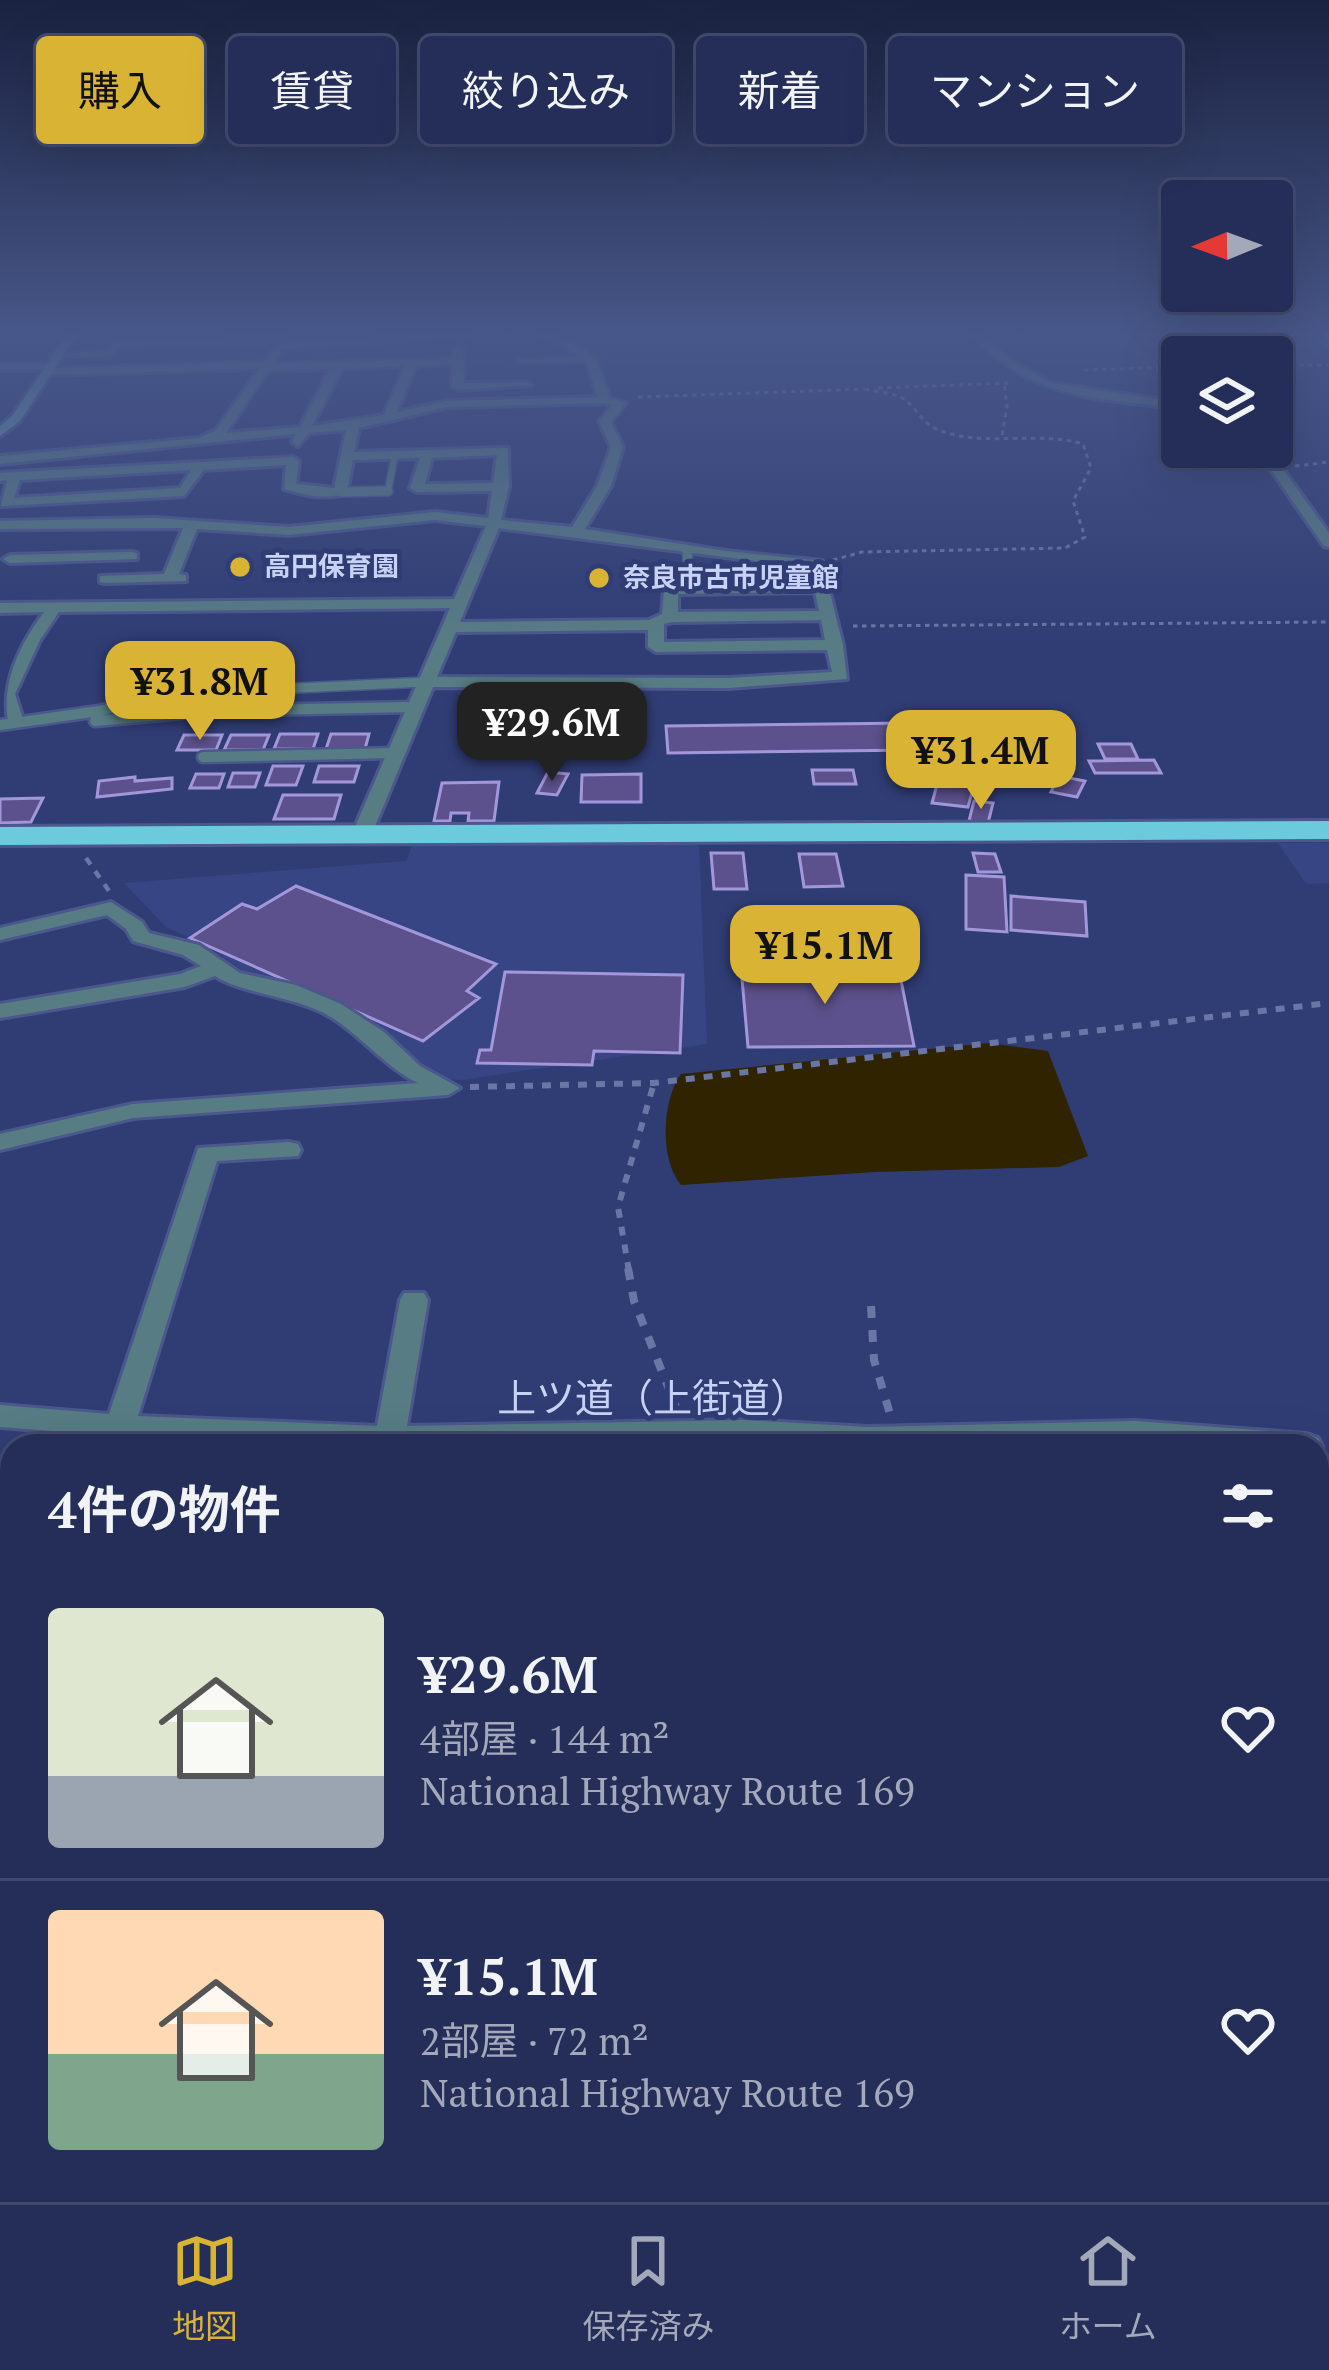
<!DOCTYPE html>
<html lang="ja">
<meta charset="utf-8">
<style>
body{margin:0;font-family:"PT Serif","Noto Sans JP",serif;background:#2c365e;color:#f1f3f6;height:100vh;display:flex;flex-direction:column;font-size:45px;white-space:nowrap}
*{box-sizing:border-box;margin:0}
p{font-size:39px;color:#a3a8ba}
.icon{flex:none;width:66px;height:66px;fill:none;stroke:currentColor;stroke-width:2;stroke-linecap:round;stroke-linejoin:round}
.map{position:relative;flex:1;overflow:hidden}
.panel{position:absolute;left:0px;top:1434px;width:1329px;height:768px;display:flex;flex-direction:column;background:#242e58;border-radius:36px 36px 0 0;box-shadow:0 12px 48px #0002,0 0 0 3px #414a6e}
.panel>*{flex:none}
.banner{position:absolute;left:36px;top:36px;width:1257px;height:108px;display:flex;gap:24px}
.needle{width:78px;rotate:269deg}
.buttons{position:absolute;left:1161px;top:180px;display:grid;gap:24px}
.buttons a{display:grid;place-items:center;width:132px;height:132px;border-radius:12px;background:#242e58;box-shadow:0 12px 48px #0002,0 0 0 3px #414a6e;font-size:60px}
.price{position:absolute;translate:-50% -102px;padding:0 27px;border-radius:24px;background:#d9b334;color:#111;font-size:39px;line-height:78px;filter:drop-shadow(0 3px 6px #0008)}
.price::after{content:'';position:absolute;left:50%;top:72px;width:36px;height:27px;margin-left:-18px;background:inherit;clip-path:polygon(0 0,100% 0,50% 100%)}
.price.active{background:#222;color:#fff}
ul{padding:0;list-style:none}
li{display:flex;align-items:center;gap:36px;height:300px;padding:0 48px}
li+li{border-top:3px solid #414a6e}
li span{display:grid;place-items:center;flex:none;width:336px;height:240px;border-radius:12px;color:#555}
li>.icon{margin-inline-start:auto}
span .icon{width:144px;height:144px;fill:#fffc;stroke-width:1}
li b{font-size:51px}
h2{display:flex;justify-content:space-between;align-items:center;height:144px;padding:0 48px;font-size:51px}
.pill{padding:0 42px;border-radius:12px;background:#242e58;box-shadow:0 12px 48px #0002,0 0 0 3px #414a6e;font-size:42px;line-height:108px}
.pill.active{background:#d9b334;color:#111}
.tabs{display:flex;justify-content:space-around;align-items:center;height:168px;border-top:3px solid #414a6e;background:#242e58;font-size:33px;color:#a3a8ba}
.tabs a{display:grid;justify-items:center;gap:6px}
.tabs .active{color:#d9b334}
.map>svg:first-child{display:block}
.built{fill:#374585}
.water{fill:#302400}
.building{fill:#5c518c;stroke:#a297db;stroke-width:3}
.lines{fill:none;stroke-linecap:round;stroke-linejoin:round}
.lane-far4-casing{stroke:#4b588c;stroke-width:9}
.lane-far3-casing{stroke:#4b588c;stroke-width:12}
.lane-far2-casing{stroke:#4b588c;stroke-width:15}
.lane-far1-casing{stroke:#4b588c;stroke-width:22}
.lane-casing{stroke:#4b588c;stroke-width:28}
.street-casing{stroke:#4b588c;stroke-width:6}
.secondary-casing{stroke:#4b588c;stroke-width:6}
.highway-casing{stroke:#4b588c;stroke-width:6}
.path-far4{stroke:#6a76a5;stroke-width:3;stroke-dasharray:4.5 4.5;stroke-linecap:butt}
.path-far3{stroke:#6a76a5;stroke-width:4.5;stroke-dasharray:8 8;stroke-linecap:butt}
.path-far2{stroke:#6a76a5;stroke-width:6;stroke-dasharray:9 9;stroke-linecap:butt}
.path-far1{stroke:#6a76a5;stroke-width:8;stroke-dasharray:12 12;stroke-linecap:butt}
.path{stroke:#6a76a5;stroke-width:9;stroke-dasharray:15 15;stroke-linecap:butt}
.lane-far4{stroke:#587c84;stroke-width:6}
.lane-far3{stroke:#587c84;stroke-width:9}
.lane-far2{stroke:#587c84;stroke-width:10}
.lane-far1{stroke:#587c84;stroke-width:16}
.lane{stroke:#587c84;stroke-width:22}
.street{fill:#587c84;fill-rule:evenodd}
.secondary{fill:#619ca8;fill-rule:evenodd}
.highway{fill:#6bcbdd;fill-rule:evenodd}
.rail{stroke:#7b87b4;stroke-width:15;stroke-dasharray:39 20;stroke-linecap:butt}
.poi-dot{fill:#d9b334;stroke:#303d75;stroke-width:4.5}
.labels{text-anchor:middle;stroke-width:10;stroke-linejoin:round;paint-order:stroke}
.far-poi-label{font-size:27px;font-weight:bold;fill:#c7d2f4;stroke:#303d75;text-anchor:start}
.near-street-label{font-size:39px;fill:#c7d2f4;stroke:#303d75}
</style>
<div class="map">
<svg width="1329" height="2202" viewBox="0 0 1329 2202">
<rect width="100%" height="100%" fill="#303d75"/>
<path class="built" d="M1278,843H1329V883L1306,884Z
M699,844L707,1044L461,1080L445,1079L406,1053L383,1029L329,999L305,988L255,979L203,943L167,928L124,883L406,861L412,846Z"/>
<path class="water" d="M989,1043L1048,1051L1088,1156L1059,1167L876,1172L681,1185C659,1159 662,1100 681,1074Z"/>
<path class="building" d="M910,723L944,737L915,738L918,750L668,753L666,726Z
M280,734H318L313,749H274Z
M331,734H369L365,749H326Z
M184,735H222L216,750H177Z
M231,735H269L263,750H224Z
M1066,743L1074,761L1020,762L1013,744Z
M1098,744H1131L1138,759H1105Z
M948,748L975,751L970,769H978L974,785L938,781Z
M994,754H1012L1021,777H1002Z
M1154,760L1161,773H1095L1089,761Z
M273,766H303L296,785H266Z
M319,766H359L354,782H314Z
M812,770H853L856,784H814Z
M548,772L568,774L557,795L537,793Z
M233,773H260L255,787H228Z
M196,774H224L219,788H190Z
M641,774V802H581L582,775Z
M1059,776L1085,781L1077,797L1051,792Z
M135,777V781L172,778V789L97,797L99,781Z
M938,781L974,785L968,807L932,803Z
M499,782L494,821H468L469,813H451L450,821H434L442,783Z
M283,795H341L334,819H274Z
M43,798L31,822L0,823V799Z
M974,801L993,803L988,823L969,821Z
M711,853H743L747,889H714Z
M973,853L995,854L1001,872H978Z
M799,854H836L843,886L804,887Z
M966,875L1004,877L1007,932L966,929Z
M296,886L496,964L467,991L479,998L423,1041L190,938L242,904L257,909Z
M1011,896L1085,902L1087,936L1011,930Z
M898,965L914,1046L748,1047L741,967Z
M505,972L683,975L680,1053L594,1051L592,1065L477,1063L480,1050H491Z
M0,2113H12V2162L0,2163Z
M435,2190H500L499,2202H434Z
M638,2190H695L696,2194H685L686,2202H638Z
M742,2190H803L804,2198H749L750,2202H742Z
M903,2190H976L978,2202H904Z
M142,2196L140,2202H82L83,2197Z"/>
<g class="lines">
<g class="lane-far4-casing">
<path id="lane-far4" d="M340,492L388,491L395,454"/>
</g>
<g class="lane-far3-casing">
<path id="lane-far3" d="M340,492L388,491
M687,550L689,578
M169,694L426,682"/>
</g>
<g class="lane-far2-casing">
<path id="lane-far2" d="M99,711L95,721L205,711L413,707
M0,725L99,711L176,692L208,691
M203,757L395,753"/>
</g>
<g class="lane-far1-casing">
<path id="lane-far1" d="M1317,1573L1329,1614"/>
</g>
<g class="lane-casing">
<path id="lane" d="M1317,1736L1329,1734"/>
</g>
<g class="street-casing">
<path id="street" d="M420,335H468L282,350L273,364L453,358V349L458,346L463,349L464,383L526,382L532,385L458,390L452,387L453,364L416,366L397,412L447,401L598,397L586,362L522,363L517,360L580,356L540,335C564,335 580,348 598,359L596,361L610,398L626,403L611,422L623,447L611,486L585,529L726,551L822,561L843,645L847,679L729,688L433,687L371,836L361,842L351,836L450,608L59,612L40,640L15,694L24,722L9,726C0,684 19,646 44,612L0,613V603L454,599L486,526L435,520L289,535L197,529L179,574L186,575V581L105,583L100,582V576L164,574L183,528L0,529V521L154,518L289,527L435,512L488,518L492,491L417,492L410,488L420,458L353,460L347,492C328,501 304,495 284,489L286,465L204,470L184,496L1,506L7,480L0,481V473L293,457L299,461L296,484L334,488L346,430L309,433L298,446L292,442L296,434L0,464V456L199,438L216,430L259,369L48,375L44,370H0V364H50L54,368L263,362L279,344ZM405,366L384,415L312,426L342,369ZM330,369L300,427L226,433L268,371ZM605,403L612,405L599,422L611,447L597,486L572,527L501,520L509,487L508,448L354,452L359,428L447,407ZM497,455L493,483L425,484L432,458ZM191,470L180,488L14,498L20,480ZM499,528L811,568L814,583L671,586L664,590L662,614L649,620L460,622ZM815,592L819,611L678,612V594ZM821,620L825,640L664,642V624L672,622ZM648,630V647L656,652L827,650L832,672L729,678L437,677L456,632Z
M971,335H982L1009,359L1051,383L1182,403V409C1096,397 1035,401 971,335Z
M284,336L288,341L119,347L109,357L54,354L106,351L116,341Z
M1255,447H1267L1329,533V547L1324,546Z
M132,552L137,553V559L10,563L3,559L10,555Z
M111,902L142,922L149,933L199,945L240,973L296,985L341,1004L384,1032L420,1066L460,1088L448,1095L133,1118L0,1150V1134L133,1104L418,1083C383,1066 359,1032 324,1013C291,996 241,993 215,976L185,987L0,1018V1004L180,974L201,966L183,955L133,941L126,929L107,915L0,940V928Z
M289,1142L298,1144L301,1150L298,1156L217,1161L138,1416L377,1426L400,1300L404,1293H424L428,1300L407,1426L744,1420L868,1427L1135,1421L1307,1434L1318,1438L1322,1446L1317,1454V1446H798L744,1442L251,1446L0,1427V1405L109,1414L198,1148Z
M0,1837L12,1839V1875L0,1873Z
M12,1960V2037L0,2042V1965Z
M228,2190H272L270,2202H226Z
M604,2190H648V2202H604Z
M868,2190H912L913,2202H869Z"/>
</g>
<g class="secondary-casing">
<path id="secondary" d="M67,335H77L20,421L0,436V426L12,416Z"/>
</g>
<g class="highway-casing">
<path id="highway" d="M1329,821V839L0,845V827Z"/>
</g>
<path class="path-far4" d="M1309,335L1329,347
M1272,365H1329
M1084,370L1182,367
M878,388L1008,383
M638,397L865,389
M1002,435L1007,406L1004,383
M1295,466L1329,462
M833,560L862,552L1065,548L1085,537L1073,501L1091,468L1083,444C1036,430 984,448 939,430C922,424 917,408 904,399C894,393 877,392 866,389
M853,626L1329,622"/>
<path class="path-far3" d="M86,858L109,891"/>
<path class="path-far2" d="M470,1087L654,1083L1329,1003
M629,1271L618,1207L654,1083"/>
<path class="path-far1" d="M628,1268L634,1301L676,1407
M871,1306L874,1360L890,1414"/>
<path class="path" d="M1027,2190L1028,2202"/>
<use href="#lane-far4" class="lane-far4"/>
<use href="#lane-far3" class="lane-far3"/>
<use href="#lane-far2" class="lane-far2"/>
<use href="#lane-far1" class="lane-far1"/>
<use href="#lane" class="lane"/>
<use href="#street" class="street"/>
<use href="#secondary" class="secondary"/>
<use href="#highway" class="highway"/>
<path class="rail" d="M0,1757L12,1758
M1317,1966L1329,1968"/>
</g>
<linearGradient id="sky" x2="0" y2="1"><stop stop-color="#1a2240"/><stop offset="0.52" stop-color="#485789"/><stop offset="1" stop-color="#485789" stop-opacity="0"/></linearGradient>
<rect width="1329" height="643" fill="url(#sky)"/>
<g class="poi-dot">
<circle cx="240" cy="567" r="12"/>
<circle cx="599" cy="578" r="12"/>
</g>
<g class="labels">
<g class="far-poi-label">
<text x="264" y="576">高円保育園</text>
<text x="623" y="587">奈良市古市児童館</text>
</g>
<g class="near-street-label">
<text x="653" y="1412">上ツ道（上街道）</text>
</g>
</g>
</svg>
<div class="buttons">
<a><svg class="needle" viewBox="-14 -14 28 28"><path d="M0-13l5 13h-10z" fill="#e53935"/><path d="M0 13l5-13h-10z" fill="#a3a8ba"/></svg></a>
<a><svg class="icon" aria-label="layers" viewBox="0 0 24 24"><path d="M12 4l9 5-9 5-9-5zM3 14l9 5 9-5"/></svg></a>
</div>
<b class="price" style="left:200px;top:743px">¥31.8M</b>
<b class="price active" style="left:552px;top:784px">¥29.6M</b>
<b class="price" style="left:981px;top:812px">¥31.4M</b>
<b class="price" style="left:825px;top:1007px">¥15.1M</b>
<div class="banner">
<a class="pill active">購入</a>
<a class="pill">賃貸</a>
<a class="pill">絞り込み</a>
<a class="pill">新着</a>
<a class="pill">マンション</a>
</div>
<section class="panel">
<h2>4件の物件<svg class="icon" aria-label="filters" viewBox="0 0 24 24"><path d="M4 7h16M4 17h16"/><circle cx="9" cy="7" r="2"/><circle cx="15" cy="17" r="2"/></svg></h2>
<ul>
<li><span style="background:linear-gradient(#dfe7d0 70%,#9aa5b1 0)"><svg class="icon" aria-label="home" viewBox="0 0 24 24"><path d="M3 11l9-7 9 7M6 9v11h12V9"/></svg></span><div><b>¥29.6M</b><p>4部屋 · 144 m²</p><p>National Highway Route 169</p></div><svg class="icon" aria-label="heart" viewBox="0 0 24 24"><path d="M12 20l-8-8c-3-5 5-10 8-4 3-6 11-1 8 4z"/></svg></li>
<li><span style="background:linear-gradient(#ffd9b3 60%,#7fa58c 0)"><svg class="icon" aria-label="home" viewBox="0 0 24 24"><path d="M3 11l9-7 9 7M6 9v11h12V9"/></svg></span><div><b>¥15.1M</b><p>2部屋 · 72 m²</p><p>National Highway Route 169</p></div><svg class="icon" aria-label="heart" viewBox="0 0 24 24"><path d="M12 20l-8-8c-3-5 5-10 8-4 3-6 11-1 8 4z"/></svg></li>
</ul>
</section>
</div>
<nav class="tabs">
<a class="active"><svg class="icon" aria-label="map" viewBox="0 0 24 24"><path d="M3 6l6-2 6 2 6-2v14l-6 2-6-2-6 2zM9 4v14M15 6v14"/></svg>地図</a>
<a><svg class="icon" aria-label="saved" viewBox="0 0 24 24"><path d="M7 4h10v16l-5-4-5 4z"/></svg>保存済み</a>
<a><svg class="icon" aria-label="home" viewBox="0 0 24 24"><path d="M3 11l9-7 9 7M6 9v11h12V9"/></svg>ホーム</a>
</nav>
